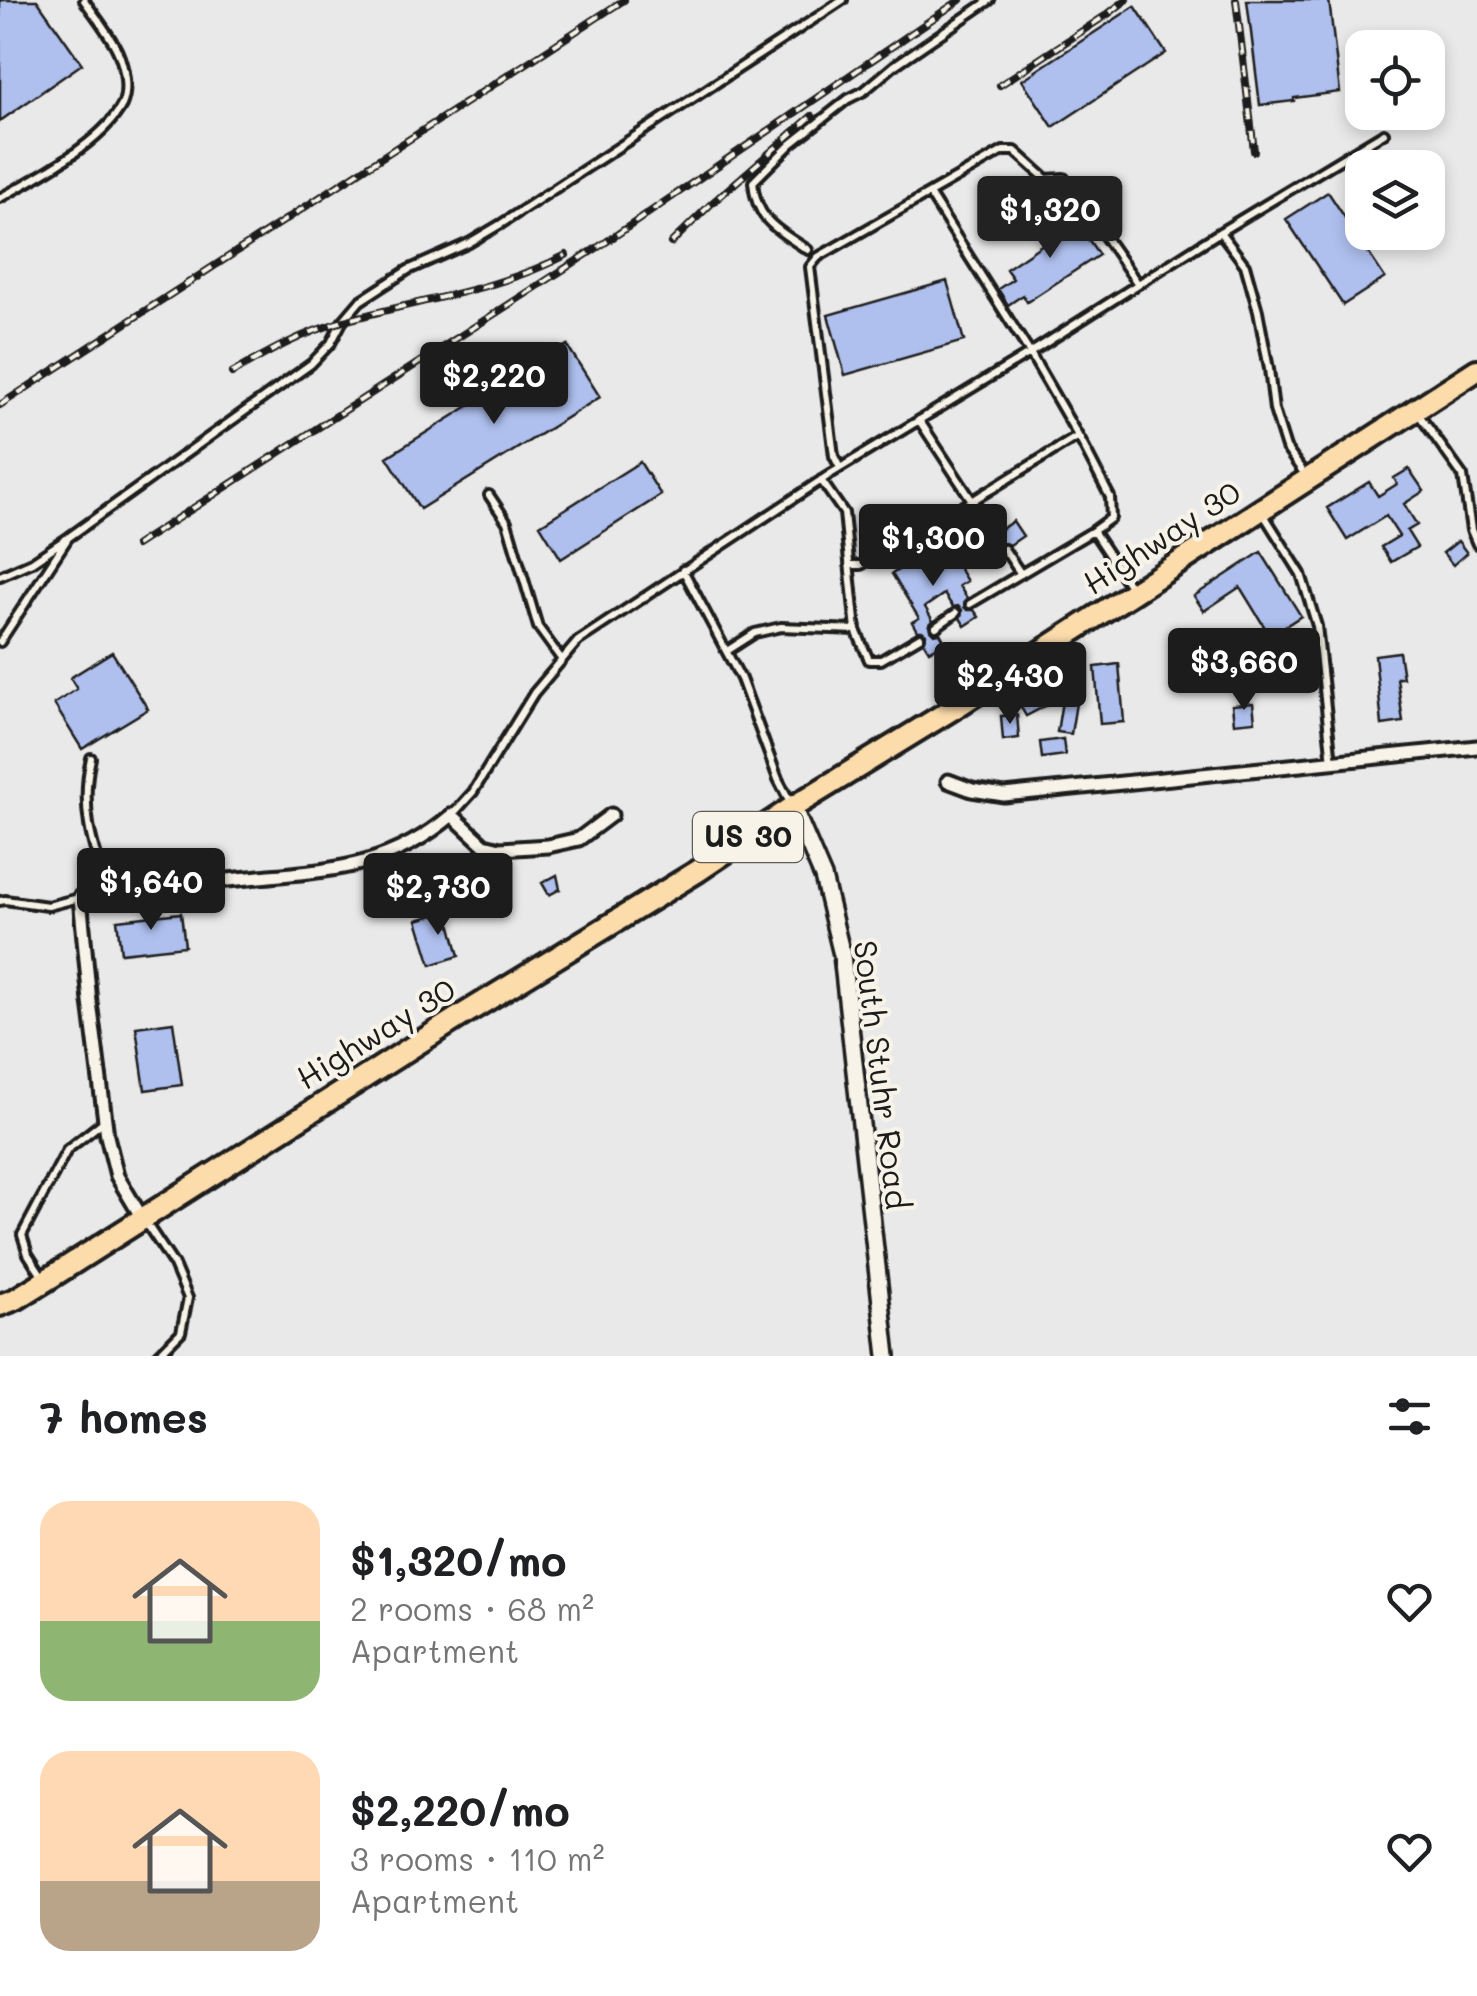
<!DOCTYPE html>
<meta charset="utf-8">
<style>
body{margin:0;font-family:Mali,sans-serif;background:#f2f2f2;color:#202124;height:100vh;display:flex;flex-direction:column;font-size:38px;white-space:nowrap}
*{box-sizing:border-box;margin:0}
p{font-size:32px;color:#757577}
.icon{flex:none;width:55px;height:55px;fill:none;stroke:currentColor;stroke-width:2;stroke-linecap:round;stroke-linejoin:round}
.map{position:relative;height:1356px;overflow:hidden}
.side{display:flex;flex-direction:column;background:#fff;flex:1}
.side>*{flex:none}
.buttons{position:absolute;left:1345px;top:30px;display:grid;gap:20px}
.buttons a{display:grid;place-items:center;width:100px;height:100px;border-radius:20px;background:#fff;box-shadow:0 5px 15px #0003;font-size:50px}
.price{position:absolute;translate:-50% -85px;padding:0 22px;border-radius:10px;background:#1c1c1c;color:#fff;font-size:32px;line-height:65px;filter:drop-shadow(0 2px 5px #0008)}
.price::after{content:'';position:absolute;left:50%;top:60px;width:30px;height:22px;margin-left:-15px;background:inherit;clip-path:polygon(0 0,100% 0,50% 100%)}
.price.current{background:#222;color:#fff}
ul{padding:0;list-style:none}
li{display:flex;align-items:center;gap:30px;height:250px;padding:0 40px}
li span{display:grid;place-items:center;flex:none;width:280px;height:200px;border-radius:30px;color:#555}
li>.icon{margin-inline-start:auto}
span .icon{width:120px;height:120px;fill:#fffc;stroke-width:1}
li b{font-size:42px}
h2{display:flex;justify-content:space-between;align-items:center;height:120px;padding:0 40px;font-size:42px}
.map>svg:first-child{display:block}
.building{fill:#afc0ef;stroke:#1c1c1c;stroke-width:2.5}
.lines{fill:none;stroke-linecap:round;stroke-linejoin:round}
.service-casing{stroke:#1c1c1c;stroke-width:14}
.minor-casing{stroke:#1c1c1c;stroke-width:19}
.secondary-casing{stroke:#1c1c1c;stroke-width:22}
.trunk-casing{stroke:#1c1c1c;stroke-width:28}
.service{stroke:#f7f3e8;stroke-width:6}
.minor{stroke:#f7f3e8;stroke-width:11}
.secondary{stroke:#f7f3e8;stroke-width:15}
.trunk{stroke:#fddcac;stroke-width:20}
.rail-casing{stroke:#1c1c1c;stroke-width:8}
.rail{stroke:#f7f3e8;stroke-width:4;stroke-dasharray:11;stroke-linecap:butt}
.labels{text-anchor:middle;stroke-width:8;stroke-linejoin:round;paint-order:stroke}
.shield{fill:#f7f3e8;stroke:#5e5c59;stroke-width:2.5}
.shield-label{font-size:30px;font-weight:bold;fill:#1c1c1c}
.street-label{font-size:32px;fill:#1c1c1c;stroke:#f7f3e8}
</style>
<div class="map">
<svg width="1477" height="1356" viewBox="0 0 1477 1356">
<rect width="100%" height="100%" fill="#e9e9e9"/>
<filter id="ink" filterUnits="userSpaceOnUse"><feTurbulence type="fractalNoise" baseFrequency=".01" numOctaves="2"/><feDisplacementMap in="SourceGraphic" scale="20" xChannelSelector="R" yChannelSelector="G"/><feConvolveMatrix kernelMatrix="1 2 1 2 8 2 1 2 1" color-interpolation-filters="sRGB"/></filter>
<g filter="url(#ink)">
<path class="building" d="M0,0H37L82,64L0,121Z
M1247,0H1329L1340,92L1294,98V101L1260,105Z
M1135,6L1166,53L1053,127L1022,80Z
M1328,192L1385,278L1343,305L1286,219Z
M1070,212L1099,255L1027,302L1023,295L1008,305L998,289L1013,279L1006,269L1052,238L1046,228Z
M947,281L964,341L845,375L828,315Z
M567,345L600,397L420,509L387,457Z
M640,462L661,495L561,559L540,525Z
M1409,469L1424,491L1404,504L1417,525L1407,531L1417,547L1391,562L1381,547L1399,536L1386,516L1347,540L1327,508L1369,482L1378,496L1397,484L1394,478Z
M1013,521L1023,536L1010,545L1001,543L998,547V552L984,562L974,547L988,537L992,540H997L1000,536V530Z
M1458,541L1467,553L1453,565L1443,553Z
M943,542L967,581L959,586L967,598L964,607L968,610H974L979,617L965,626L960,618L962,610L958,606L953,607L944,594L925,607L933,621L929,625L930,630L934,634L940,633L945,642L929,651L924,643L926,634L922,631H917L912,622L919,618L892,574Z
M1261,552L1301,616L1270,636L1240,587L1204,611L1194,596Z
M112,652L148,709L82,749L54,704L77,689L70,678Z
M1399,652L1403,678H1397L1403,722L1382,725L1375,655Z
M1119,664L1124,722L1100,724L1095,667Z
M1069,672L1076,686L1052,699L1057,700L1026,716L1018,702Z
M1062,701L1076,703L1071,734L1057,732Z
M1253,703L1255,721L1234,723L1232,705Z
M1017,715L1019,738L1003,740L1001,716Z
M1063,739L1065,755L1042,758L1040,742Z
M502,872L504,888L490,889L488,873Z
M557,875L560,889L549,895L542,883Z
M447,911L459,956L431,965L417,920Z
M181,913L185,946L121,953L117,920Z
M173,1022L182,1085L145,1090L136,1027Z"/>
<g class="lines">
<g class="service-casing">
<path id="service" d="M930,195L1030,353L1081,441L1110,497L1111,518L1093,531L1131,588
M0,198C36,178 103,142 122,105C129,90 124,66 118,52C110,34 95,16 84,0
M1220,232L1245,265L1258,311L1269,369L1274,410L1286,448L1306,476
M808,250C778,230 756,221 753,182L791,144L848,99L864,91L895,65L990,0
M1417,412L1463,476L1471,530L1477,544
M919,420L994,534
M840,468L834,456L810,267L818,257L1003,151H1015L1046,179L1064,178L1138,284
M821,480L844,513L856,630
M489,495L507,522L538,627L562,660
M1264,515L1301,574L1317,626L1332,762
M1004,549L1021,574
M849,565H861L972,501L1078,436
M683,570L741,679L778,779L790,802
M0,576L32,562L69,537L311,364L331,343L342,322L360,301L408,270L469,243L501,224L843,0
M970,604L1093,531
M936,627L956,613
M0,642L68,538
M727,651L755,633L781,627L856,630L869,660H881L920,637
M91,758C80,806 91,846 109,890
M453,814L473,792L534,693L578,641L832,473L1030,353L1220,232L1384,133
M0,901L5,900L48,906L79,898
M146,1223L174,1265L188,1298L181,1332L157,1356
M44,1279L28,1254L22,1235L67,1150L104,1121"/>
</g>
<g class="minor-casing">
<path id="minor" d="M948,781L972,790L1004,795L1477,747
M142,1218L117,1176L107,1136L90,1002L80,897L110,891C156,887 203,882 249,878C329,870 387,870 452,815L484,845L500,849L548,846L579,839L611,815"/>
</g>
<g class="secondary-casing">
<path id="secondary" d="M793,807L823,877L842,955L887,1356"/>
</g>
<g class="trunk-casing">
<path id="trunk" d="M0,1305L16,1299L45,1281L456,1019L698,871L793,807L959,705L1477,370"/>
</g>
<use href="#service" class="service"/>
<use href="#minor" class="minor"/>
<use href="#secondary" class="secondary"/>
<use href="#trunk" class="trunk"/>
<g class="rail-casing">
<path id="rail" d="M1236,0L1254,151
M1000,85L1108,14L1126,0
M671,243L711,204L812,116
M232,373C268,352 304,332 344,321C418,300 497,291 566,255
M0,405L624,0
M136,545L606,242L960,0"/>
</g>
<use href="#rail" class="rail"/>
</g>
</g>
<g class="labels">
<rect class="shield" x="693" y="812" width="110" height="50" rx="8"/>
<g class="shield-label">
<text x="748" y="847">US 30</text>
</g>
<g class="street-label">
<text transform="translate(1162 538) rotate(-33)" y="11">Highway 30</text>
<text transform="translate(376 1034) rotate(-32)" y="11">Highway 30</text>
<text transform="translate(881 1075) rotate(83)" y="11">South Stuhr Road</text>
</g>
</g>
</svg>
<div class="buttons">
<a><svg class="icon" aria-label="locate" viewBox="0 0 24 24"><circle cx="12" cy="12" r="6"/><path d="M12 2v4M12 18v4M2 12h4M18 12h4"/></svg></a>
<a><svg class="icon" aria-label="layers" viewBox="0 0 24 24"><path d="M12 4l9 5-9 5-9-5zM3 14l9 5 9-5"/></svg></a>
</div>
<b class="price current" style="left:1050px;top:261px">$1,320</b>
<b class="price" style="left:494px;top:427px">$2,220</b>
<b class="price" style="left:933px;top:589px">$1,300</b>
<b class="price" style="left:1244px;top:713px">$3,660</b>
<b class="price" style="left:1010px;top:727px">$2,430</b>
<b class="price" style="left:151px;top:933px">$1,640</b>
<b class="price" style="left:438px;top:938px">$2,730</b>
</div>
<section class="side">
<h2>7 homes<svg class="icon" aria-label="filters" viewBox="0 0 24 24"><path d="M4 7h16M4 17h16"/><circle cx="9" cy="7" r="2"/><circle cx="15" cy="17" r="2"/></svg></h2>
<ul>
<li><span style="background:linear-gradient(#ffd9b3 60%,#8fb573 0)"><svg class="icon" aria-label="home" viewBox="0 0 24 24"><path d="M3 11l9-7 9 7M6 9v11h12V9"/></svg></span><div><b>$1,320/mo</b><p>2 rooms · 68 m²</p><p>Apartment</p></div><svg class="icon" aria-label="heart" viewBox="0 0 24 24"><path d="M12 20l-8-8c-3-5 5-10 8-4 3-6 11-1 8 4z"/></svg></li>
<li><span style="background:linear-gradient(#ffd9b3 65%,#b9a48a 0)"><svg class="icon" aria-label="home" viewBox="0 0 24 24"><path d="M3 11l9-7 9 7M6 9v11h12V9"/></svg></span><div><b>$2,220/mo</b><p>3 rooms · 110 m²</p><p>Apartment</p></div><svg class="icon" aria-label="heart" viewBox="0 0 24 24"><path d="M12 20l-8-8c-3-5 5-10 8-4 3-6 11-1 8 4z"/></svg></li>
</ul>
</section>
